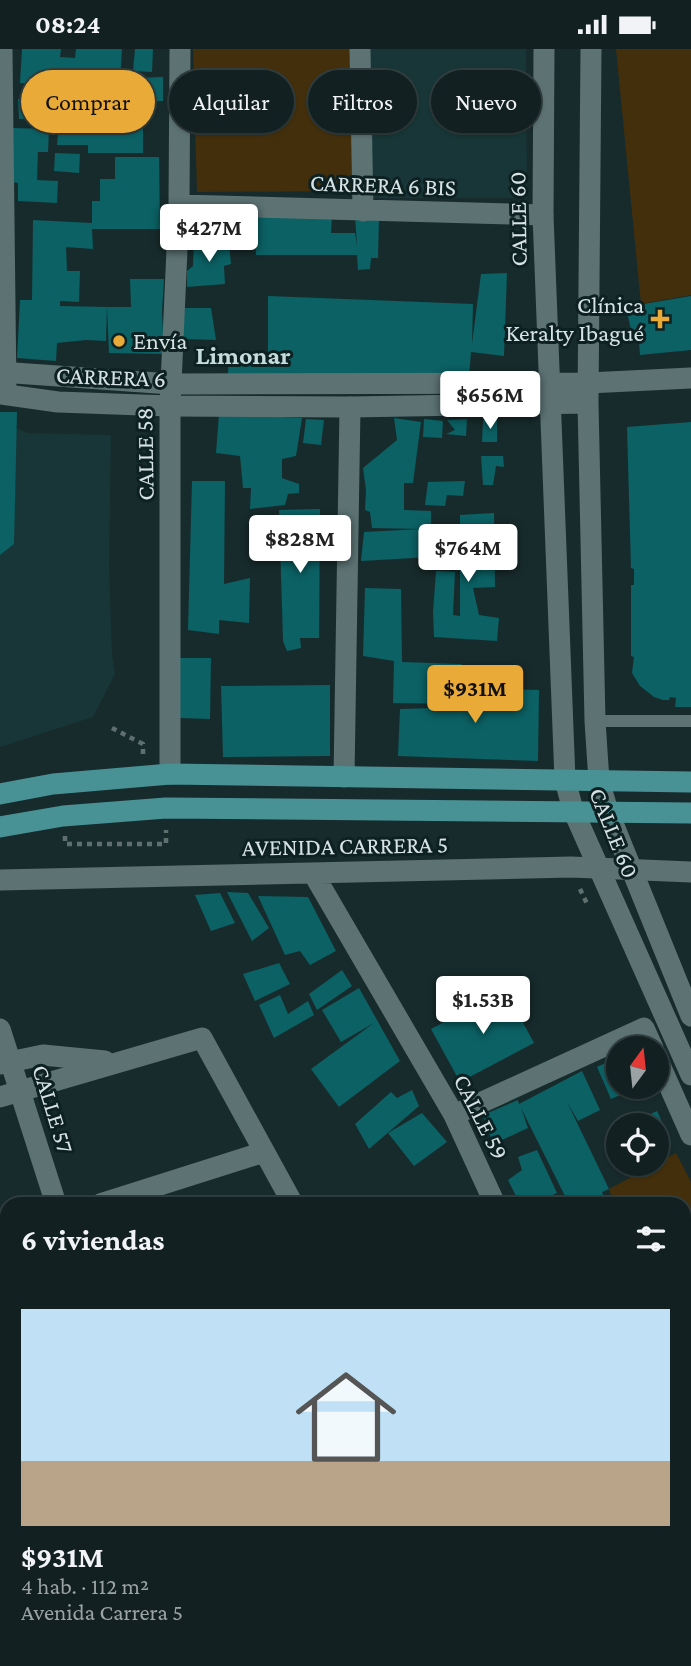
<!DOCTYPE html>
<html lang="es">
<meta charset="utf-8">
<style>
body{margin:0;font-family:"Crimson Pro",serif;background:#1f2d2e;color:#f1f3f6;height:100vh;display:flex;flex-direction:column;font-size:26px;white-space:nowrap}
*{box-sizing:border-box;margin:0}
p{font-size:23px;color:#9ca3a5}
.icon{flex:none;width:38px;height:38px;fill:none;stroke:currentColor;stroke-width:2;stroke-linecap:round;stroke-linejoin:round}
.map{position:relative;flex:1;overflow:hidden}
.panel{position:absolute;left:0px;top:1148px;width:691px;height:469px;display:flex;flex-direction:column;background:#122021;border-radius:21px 21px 0 0;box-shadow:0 2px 5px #0004,0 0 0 2px #313e3f}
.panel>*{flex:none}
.guide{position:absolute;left:21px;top:21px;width:649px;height:63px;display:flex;gap:14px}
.needle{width:46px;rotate:15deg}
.buttons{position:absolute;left:606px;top:987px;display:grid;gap:14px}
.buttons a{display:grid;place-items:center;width:63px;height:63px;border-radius:50%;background:#122021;box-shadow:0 2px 5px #0004,0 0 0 2px #313e3f;font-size:35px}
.price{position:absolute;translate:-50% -60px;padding:0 16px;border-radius:7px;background:#fff;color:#222;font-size:23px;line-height:46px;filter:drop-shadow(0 2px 4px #0008)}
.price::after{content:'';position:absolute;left:50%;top:42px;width:21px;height:16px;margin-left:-10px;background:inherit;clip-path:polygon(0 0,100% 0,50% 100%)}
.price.current{background:#e9aa38;color:#111}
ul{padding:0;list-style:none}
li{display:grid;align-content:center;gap:14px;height:371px;padding:0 21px}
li+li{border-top:2px solid #313e3f}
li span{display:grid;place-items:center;height:217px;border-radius:0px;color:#555}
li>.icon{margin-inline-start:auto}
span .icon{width:126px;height:126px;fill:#fffc;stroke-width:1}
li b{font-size:30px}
h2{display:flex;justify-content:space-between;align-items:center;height:84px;padding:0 21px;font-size:30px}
.chip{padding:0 24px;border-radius:32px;background:#122021;box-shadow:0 2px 5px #0004,0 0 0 2px #313e3f;font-size:24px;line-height:63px}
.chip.current{background:#e9aa38;color:#111}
.status{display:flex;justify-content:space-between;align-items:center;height:49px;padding:0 35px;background:#122021;direction:ltr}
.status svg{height:19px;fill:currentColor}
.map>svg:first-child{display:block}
.built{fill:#183637}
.green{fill:#432f0c}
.building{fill:#0b6164}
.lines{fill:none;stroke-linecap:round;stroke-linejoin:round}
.path{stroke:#5f6f70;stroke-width:4.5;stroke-dasharray:5 5;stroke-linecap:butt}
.lane{stroke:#5c7273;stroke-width:12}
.street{stroke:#5c7273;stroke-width:21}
.secondary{stroke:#5c7273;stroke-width:21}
.primary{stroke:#489296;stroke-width:21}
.poi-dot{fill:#e9aa38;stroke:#0e2122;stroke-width:2.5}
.labels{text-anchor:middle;stroke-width:6;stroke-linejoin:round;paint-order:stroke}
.street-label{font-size:24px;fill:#d6e2e3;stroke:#0e2122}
.poi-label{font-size:24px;fill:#d6e2e3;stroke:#0e2122;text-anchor:end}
.neighbourhood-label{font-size:26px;font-weight:bold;fill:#c4dcdd;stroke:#0e2122}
</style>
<div class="status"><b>08:24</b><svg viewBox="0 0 49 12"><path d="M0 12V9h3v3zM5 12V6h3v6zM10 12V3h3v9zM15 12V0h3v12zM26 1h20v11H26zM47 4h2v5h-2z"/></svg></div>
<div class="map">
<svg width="691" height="1617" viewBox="0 0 691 1617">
<rect width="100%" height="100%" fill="#182b2c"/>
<path class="built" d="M370,0H526L527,149H366Z
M0,372L28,384L111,386L109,516L112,606L115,625L93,668L0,698Z"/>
<path class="green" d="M193,0H350L352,142L197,143Z
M616,0H691V246L641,255Z
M676,1104L691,1133V1198L684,1201V1155H614L609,1140Z
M691,1532V1617H667L665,1610H684V1535Z"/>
<path class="building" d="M22,0H61L60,8L75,9L76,0H122L120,33L41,27V35L20,34Z
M135,0H153L152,23L133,22Z
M163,28V52H136L135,29Z
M72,48L73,69L19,70L18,50Z
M138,64L139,74L119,75L117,66Z
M106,66V74L75,75V67Z
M78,77L143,78V104H88V96H57L58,85H78Z
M13,79L49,80L48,103H38L37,131L58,132L57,154L18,152V134L11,133Z
M55,104L80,105L79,124L54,122Z
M115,108H159L160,180H92L93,200L66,198L67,222H80L79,253L60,252V257L107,258L106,292L86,291L57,294L56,312L17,309L20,251H32L33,171L92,174V152H100V130H115Z
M254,167H332L331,184H355L357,197L355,167L379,168L378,209H371L370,220L358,221L357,206H256Z
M191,168L247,169L246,185L238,184V190L224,189L228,181L191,182Z
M194,193H229L231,215L224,217L225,235L187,238V222L193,217Z
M507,224L504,307L471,303L469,328L228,325L229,304L268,307V247L473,255L472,295L481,225Z
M130,230H164L162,263L164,305L109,304L107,258H131Z
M691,247V301L640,306L638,281H631L626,258Z
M180,259H211L216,291L182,290Z
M0,363H17L14,495L0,506Z
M219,365L302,369L296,407L282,410V429L299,435V444L288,445L285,456L250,460L251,439H243L240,407L216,404Z
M394,369L421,373L413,434H404V461L431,462V508L361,512L364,483L421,480L372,479L370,463L365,461L366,441L363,419L397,391Z
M306,370L324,371L321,396L303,394Z
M424,370L443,372L442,389L423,388Z
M467,370L466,387L446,385L455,381L447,371Z
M483,371H497V393H482Z
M691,373V658H675L676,649L670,648L669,651H663L654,648L640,637L632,624L634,608L631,607V536H634V520L631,519L627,378Z
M481,407H503L504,418L496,417L493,436H483Z
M192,432H225L224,535L250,529L249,574L219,571V585L188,581Z
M465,432L463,447L447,446L445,457L425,456L428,433Z
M320,460L319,589H300L301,599L287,602L283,592L279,461Z
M494,464L495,538L473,539L479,566L499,569L497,592L434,588L433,563L436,522L455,523L453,566L460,567V466Z
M365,539L401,540L402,613L462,615L460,655L393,654L394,612L363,607Z
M180,609H211L210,670L179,669Z
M494,625L493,640L539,641L538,712L398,707L400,660L464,658V626Z
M330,636V707L223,708L221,637Z
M227,843L248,844L269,879L252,892Z
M220,844L235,874L211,882L195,846Z
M258,847L308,848L336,902L310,916L300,902L285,906Z
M279,914L290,935L255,952L243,925Z
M342,921L352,937L317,961L309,945Z
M359,939L400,1012L339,1058L311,1020L374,974L341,993L322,961Z
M505,940L534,994L460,1033L431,980Z
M280,946L288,965L308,952L314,966L274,989L259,956Z
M618,1008V1038H639L611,1050L597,1018Z
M582,1022L600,1061L578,1072L567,1053L609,1140L602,1143L606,1155H569L521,1059L528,1079L493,1095L483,1066L518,1051L519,1055Z
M412,1041L419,1057L369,1100L355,1075L391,1043L397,1049Z
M657,1062L671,1093L656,1101V1076H627Z
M422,1064L447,1093L414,1117L388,1084Z
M537,1101L557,1144L531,1155H520L508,1131L522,1121L518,1108Z
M691,1405V1461L684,1464V1408Z
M57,1610L59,1617H41L39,1611Z
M61,1610H191L193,1617H63Z
M193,1610H278V1611L249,1617H195Z
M483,1610H528L530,1617H485Z"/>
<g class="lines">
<path class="path" d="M112,679L143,695V708
M65,787V795H166V781
M580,840L588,857"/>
<path class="lane" d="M595,672H691"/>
<path class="street" d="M2,0L6,342
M360,0L363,162
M179,156L543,166
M588,334L691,329
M170,725V357L179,156L180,0
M344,728L350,358
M313,824L454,1066L495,1155
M0,831L571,818L691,823
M0,980L56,1155
M656,1007L691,1086
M0,1015L43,1006L105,1012
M0,1048L202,989L293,1155
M454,1066L644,979L653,999
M100,1155L264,1103
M0,1189L7,1187
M684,1236L691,1233
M0,1296L7,1294
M0,1404L7,1401
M684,1513L691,1510
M0,1536L7,1558
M465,1610L467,1617
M318,1617L350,1610
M629,1617L641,1611"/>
<path class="secondary" d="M544,0L543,166L565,731L573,761L691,1026
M591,0L588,354L595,672L599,732L608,762L691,967
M0,323L171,335L588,334
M0,345L58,353L170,357L350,358L588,354"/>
<path class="primary" d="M0,745L53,735L170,725L691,733
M0,778L63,767L166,759L691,764"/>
</g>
<g class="poi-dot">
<path d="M656.5 259.5h7v7h7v7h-7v7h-7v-7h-7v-7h7z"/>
<circle cx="119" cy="292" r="7"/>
</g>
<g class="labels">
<g class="street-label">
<text transform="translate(383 136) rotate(2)" y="8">CARRERA 6 BIS</text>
<text transform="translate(518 170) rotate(-91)" y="8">CALLE 60</text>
<text transform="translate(111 328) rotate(2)" y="8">CARRERA 6</text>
<text transform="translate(145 405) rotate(-91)" y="8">CALLE 58</text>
<text transform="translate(614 784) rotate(68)" y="8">CALLE 60</text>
<text transform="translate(345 797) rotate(-1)" y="8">AVENIDA CARRERA 5</text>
<text transform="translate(53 1060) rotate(73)" y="8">CALLE 57</text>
<text transform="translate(481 1068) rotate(63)" y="8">CALLE 59</text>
</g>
<g class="poi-label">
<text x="644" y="264">Clínica<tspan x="644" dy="28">Keralty Ibagué</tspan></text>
<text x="133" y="300" text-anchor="start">Envía</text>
</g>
<g class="neighbourhood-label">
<text x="243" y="315">Limonar</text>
</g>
</g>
</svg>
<div class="buttons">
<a><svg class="needle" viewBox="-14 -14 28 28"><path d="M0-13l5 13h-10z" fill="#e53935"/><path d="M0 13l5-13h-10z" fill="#9ca3a5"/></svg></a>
<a><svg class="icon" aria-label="locate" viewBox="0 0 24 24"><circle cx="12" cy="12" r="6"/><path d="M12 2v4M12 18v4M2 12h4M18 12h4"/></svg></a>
</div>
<b class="price" style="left:209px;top:215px">$427M</b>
<b class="price" style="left:490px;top:382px">$656M</b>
<b class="price" style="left:300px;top:526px">$828M</b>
<b class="price" style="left:468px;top:535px">$764M</b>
<b class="price current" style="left:475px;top:676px">$931M</b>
<b class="price" style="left:483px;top:987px">$1.53B</b>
<div class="guide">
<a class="chip current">Comprar</a>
<a class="chip">Alquilar</a>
<a class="chip">Filtros</a>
<a class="chip">Nuevo</a>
</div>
<section class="panel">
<h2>6 viviendas<svg class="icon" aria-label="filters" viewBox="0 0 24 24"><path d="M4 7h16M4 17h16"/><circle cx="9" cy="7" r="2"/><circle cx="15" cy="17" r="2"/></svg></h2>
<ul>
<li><span style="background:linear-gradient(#bfe0f5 70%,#b9a48a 0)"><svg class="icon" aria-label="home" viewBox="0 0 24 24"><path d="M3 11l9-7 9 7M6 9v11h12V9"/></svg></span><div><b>$931M</b><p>4 hab. · 112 m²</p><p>Avenida Carrera 5</p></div></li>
</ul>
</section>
</div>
